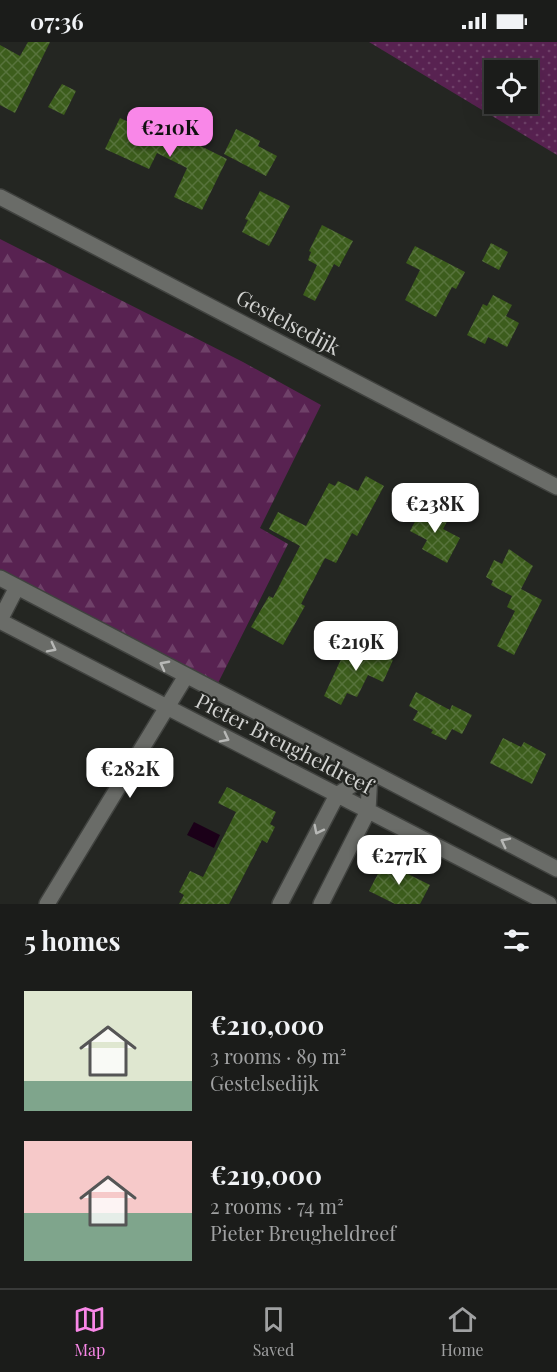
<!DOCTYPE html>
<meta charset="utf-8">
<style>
body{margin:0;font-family:"Playfair Display",serif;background:#282927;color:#f1f3f6;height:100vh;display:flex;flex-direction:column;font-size:22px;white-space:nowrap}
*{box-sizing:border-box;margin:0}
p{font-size:20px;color:#a0a1a2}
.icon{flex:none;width:33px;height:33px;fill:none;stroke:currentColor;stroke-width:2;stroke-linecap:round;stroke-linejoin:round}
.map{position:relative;height:862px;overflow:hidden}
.panel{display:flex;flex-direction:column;background:#1b1c1a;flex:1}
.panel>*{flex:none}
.fabs{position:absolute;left:484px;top:18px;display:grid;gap:12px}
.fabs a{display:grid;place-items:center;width:54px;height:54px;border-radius:0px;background:#1b1c1a;box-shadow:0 6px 24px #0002,0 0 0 2px #393a39;font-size:30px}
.price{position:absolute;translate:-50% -51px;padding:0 14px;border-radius:12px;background:#fff;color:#222;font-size:20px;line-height:39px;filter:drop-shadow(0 2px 3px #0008)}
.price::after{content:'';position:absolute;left:50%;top:36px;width:18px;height:14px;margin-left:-9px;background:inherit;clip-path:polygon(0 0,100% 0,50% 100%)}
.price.selected{background:#f987e8;color:#111}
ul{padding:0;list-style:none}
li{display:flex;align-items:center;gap:18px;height:150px;padding:0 24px}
li span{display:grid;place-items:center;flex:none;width:168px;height:120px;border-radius:0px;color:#555}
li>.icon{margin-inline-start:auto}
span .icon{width:72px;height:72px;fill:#fffc;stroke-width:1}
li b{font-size:26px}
h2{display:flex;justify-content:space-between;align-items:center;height:72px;padding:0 24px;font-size:26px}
.status{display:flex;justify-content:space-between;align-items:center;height:42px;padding:0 30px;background:#1b1c1a;direction:ltr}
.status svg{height:16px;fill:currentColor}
.dock{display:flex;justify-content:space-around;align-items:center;height:84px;border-top:2px solid #393a39;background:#1b1c1a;font-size:16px;color:#a0a1a2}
.dock a{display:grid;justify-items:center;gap:3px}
.dock .selected{color:#f987e8}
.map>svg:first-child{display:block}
.forest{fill:url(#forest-firs)}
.park{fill:url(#park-dots);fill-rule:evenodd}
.water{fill:#1b0018}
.building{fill:url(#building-cross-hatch)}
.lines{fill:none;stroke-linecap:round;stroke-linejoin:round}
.street-casing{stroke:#40423f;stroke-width:18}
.secondary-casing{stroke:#40423f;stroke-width:18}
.street{stroke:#6a6c68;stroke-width:15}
.secondary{stroke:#6a6c68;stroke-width:15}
.oneway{stroke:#b7b8b6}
.labels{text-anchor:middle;stroke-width:4.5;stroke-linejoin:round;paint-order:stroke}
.street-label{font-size:21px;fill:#d1d2d0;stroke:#242622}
</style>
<div class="status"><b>07:36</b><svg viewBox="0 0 49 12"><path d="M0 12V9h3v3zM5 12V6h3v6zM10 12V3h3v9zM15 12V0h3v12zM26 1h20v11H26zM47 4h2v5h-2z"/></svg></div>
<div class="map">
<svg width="557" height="862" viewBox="0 0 557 862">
<defs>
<pattern id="forest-firs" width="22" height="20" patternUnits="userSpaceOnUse" patternTransform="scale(1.5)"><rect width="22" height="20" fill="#582251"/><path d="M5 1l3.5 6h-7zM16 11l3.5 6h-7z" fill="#6f4169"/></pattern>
<pattern id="park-dots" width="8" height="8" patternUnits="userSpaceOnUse" patternTransform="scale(1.5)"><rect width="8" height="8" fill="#582251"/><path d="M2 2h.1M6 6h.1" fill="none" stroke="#6f4169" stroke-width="1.8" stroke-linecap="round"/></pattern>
<pattern id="building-cross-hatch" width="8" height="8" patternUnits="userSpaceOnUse" patternTransform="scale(1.5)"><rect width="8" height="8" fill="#3c5d1c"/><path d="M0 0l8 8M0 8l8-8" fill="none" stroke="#57733c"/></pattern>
</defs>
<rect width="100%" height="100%" fill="#242622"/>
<path class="forest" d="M0,197L243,320L321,363L260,486L288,502L217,643L0,528Z"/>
<path class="park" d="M369,0H557V113ZM528,28V62H495V28Z"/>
<path class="water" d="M194,780L220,793L214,806L187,793Z"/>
<path class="building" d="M28,0H50L15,71L0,63V3L20,14Z
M62,42L76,49L64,73L48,65Z
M120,76L154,92L158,85H162L227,117L202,168L174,155L187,126L157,111L149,127L105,107Z
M236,87L260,99L258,104L277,114L266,134L224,112Z
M260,149L290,164L269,204L242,190L248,178L245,177Z
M322,183L353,199L339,225L334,222L315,259L303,253L317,223L308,218L311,210L309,209Z
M491,201L508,210L499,228L482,219Z
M415,204L465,230L456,247L452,245L436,275L405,258L420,228L406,221Z
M493,253L512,263L506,274L519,281L507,305L488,295L485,302L467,293L483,262L487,264Z
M366,434L384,444L357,494L352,491L336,521L325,516L301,562L305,564L283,603L251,585L269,554L273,556L300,504L269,487L278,470L306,484L329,441L335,444L338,439L358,449Z
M424,463L449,476L443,487L460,496L447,521L422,507L427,498L410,489Z
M509,507L533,524L521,547L542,558L514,613L497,604L515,569L507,565L512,554L491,543L493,539L486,535L494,518L502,522Z
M350,598L393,618L383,640L368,633L357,655L347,651L341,663L324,654Z
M416,650L450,668L452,663L472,673L462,692L452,687L446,698L431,691L433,688L413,678L418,669L409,664Z
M503,696L521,705L524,700L546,712L532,742L490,721Z
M227,745L276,770L270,782L275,785L267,801L262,798L229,862H179L184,853L179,850L190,829L203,835L236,770L218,761Z
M384,820L430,843L420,862H395L369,849Z"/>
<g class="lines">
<g class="street-casing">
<path id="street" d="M0,536L557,827
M0,578L17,545
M0,579L549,862
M47,862L186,634
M280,862L337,753L370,731
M321,862L368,769L370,731"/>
</g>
<g class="secondary-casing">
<path id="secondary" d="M0,155L557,445"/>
</g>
<use href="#street" class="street"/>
<use href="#secondary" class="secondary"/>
</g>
<defs><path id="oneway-chevron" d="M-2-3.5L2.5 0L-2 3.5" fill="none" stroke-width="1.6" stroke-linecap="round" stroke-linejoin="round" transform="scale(1.5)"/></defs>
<g class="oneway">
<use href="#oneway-chevron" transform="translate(52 606) rotate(27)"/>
<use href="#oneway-chevron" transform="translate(164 623) rotate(-152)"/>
<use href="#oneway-chevron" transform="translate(225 696) rotate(27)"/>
<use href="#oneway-chevron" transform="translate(318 788) rotate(117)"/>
<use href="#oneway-chevron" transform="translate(505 800) rotate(-153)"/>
</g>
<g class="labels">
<g class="street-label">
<text transform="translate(288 281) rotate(28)" y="7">Gestelsedijk</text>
<text transform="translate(284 702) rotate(27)" y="7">Pieter Breugheldreef</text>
</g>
</g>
</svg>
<div class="fabs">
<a><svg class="icon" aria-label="locate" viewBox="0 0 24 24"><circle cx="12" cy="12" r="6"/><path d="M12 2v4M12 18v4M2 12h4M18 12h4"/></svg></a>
</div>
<b class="price selected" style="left:170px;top:116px">€210K</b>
<b class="price" style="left:435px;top:492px">€238K</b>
<b class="price" style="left:356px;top:630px">€219K</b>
<b class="price" style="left:130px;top:757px">€282K</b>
<b class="price" style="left:399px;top:844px">€277K</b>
</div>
<section class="panel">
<h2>5 homes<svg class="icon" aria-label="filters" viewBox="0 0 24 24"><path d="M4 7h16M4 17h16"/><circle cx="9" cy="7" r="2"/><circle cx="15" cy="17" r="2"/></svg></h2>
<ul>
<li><span style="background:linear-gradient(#dfe7d0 75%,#7fa58c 0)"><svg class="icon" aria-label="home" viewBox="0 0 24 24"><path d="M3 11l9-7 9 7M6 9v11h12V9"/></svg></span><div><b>€210,000</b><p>3 rooms · 89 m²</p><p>Gestelsedijk</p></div></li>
<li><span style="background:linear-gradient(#f6c9c9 60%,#7fa58c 0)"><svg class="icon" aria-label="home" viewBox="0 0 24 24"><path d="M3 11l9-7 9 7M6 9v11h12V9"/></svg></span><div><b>€219,000</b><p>2 rooms · 74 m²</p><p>Pieter Breugheldreef</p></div></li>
</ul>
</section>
<nav class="dock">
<a class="selected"><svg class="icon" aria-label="map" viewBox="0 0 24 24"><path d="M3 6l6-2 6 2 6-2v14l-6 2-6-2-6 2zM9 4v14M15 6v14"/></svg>Map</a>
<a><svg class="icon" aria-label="saved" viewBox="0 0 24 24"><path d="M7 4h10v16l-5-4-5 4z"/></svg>Saved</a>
<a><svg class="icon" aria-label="home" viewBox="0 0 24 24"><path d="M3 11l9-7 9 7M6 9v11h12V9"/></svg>Home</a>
</nav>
